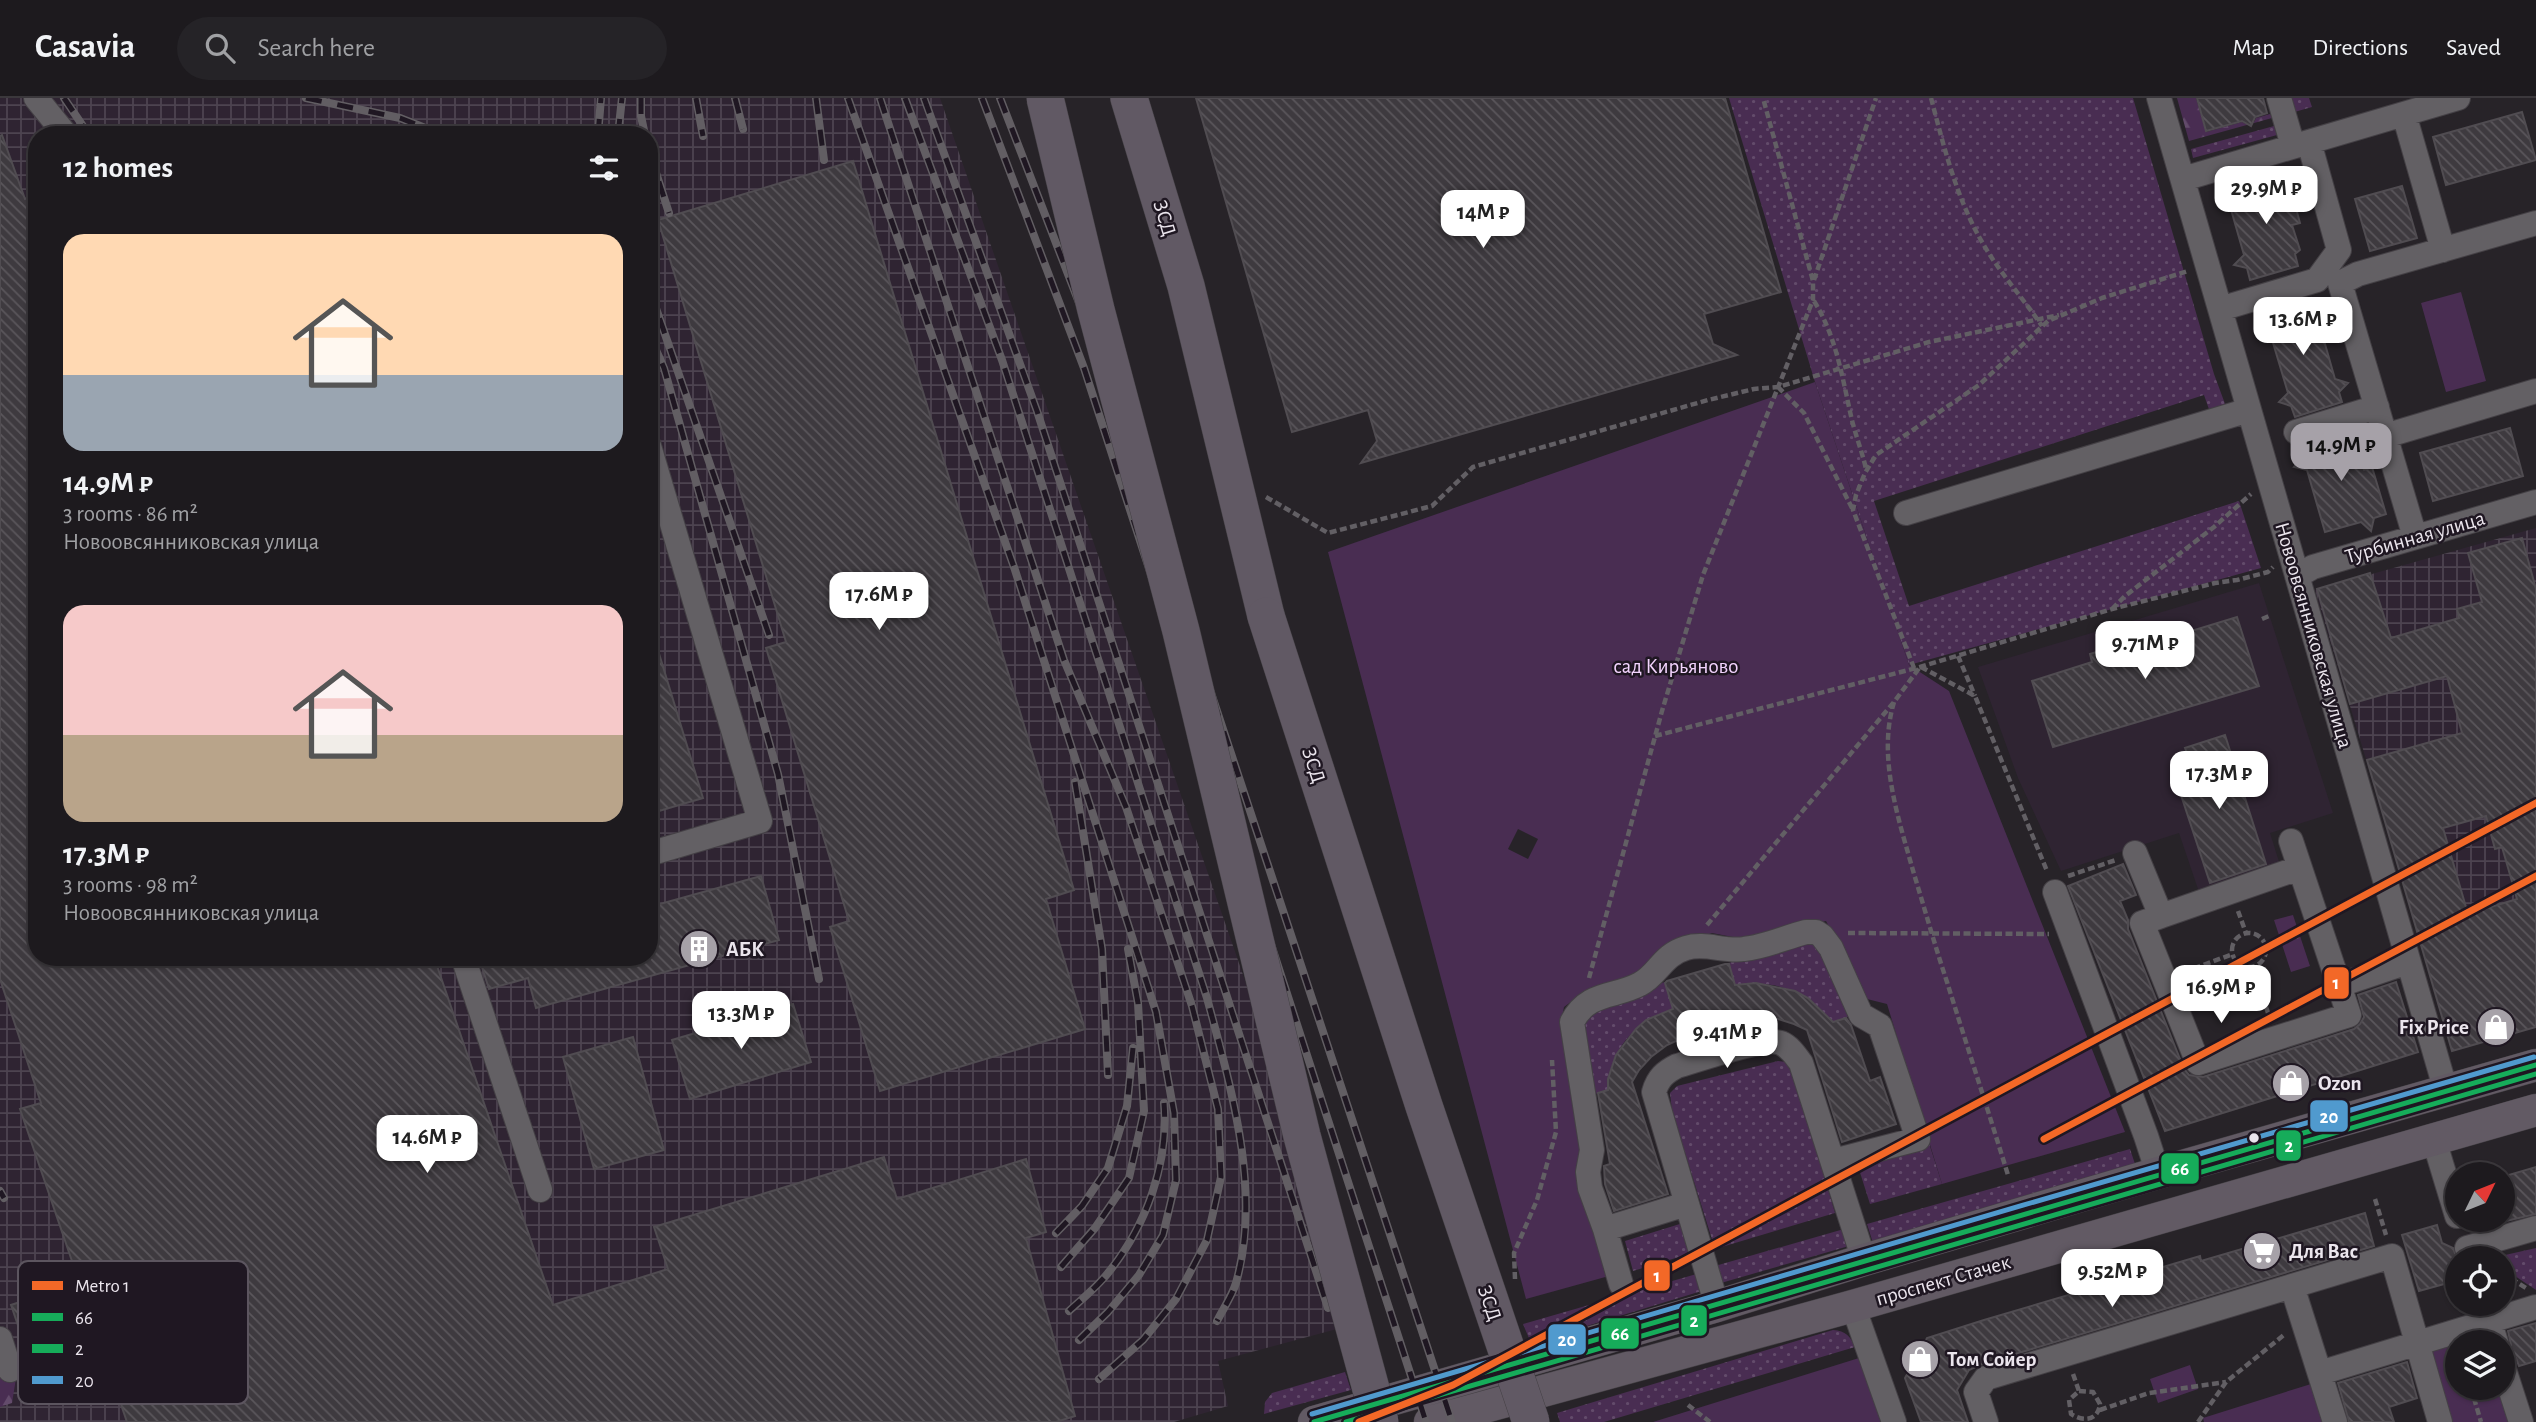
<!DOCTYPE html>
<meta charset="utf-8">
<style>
body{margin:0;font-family:"Alegreya Sans",sans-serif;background:#252327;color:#f1f3f6;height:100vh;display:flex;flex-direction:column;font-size:26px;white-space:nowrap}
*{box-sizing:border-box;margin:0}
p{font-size:23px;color:#a0a1a4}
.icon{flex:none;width:38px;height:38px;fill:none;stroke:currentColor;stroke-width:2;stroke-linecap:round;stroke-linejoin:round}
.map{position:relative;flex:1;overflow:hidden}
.details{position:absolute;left:28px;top:28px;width:630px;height:840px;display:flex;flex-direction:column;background:#1d1a1e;border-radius:28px;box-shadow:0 2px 5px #0004,0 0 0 2px #3b383c}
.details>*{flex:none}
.needle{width:46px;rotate:47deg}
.controls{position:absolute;left:2445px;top:1064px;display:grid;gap:14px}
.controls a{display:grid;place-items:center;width:70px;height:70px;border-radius:50%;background:#1d1a1e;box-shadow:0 2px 5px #0004,0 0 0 2px #3b383c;font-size:35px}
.price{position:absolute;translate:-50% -60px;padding:0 16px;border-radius:14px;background:#fff;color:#222;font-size:23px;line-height:46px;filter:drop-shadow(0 2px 4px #0008)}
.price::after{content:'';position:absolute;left:50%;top:42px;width:21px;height:16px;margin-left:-10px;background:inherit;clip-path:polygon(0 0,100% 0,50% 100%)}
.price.on{background:#a6a1a8;color:#111}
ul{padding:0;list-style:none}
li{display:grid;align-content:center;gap:14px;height:371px;padding:0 35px}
li span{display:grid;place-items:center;height:217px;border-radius:21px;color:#555}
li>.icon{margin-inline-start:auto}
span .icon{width:126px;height:126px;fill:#fffc;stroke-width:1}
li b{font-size:30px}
h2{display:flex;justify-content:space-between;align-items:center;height:84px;padding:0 35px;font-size:30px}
header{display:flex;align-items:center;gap:42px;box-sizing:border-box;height:98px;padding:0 35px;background:#1d1a1e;border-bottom:2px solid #3b383c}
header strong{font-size:33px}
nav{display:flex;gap:38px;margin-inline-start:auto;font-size:24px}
.search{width:490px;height:63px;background:#252327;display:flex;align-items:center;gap:18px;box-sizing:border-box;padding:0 24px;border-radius:38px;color:#a0a1a4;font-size:26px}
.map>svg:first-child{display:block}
.built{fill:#2f2432}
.industrial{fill:url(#industrial-grid);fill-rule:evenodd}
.grass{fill:url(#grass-dots)}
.forest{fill:url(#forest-firs)}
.park{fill:#492d52;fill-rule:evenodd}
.building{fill:url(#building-back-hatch);stroke:#504c51;stroke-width:2;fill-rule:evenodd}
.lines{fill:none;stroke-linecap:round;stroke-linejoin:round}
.minor-casing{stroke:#444045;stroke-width:26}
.major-casing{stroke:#444045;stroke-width:33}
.highway-casing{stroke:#444045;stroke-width:38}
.path{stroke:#625f64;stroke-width:4.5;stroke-dasharray:7 3.5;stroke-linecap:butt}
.minor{stroke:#636064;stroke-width:24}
.major{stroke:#625a64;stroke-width:32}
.highway{stroke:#615964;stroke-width:37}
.rail-casing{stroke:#625e63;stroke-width:8}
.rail{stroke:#1f1722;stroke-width:5;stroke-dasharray:16;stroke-linecap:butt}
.highway-bridge-casing{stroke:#444045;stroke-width:38;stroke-linecap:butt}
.highway-bridge{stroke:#615964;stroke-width:37}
.bus-1-casing{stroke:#1f1722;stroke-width:10}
.bus-2-casing{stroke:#1f1722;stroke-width:10}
.bus-3-casing{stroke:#1f1722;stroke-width:10}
.bus-1{stroke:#16ac5a;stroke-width:5}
.bus-2{stroke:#16ac5a;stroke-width:5}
.bus-3{stroke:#509ace;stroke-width:5}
.metro-1-casing{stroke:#1f1722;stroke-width:12}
.metro-1{stroke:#f36827;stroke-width:7}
.bus-dot{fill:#ebe5ed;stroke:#1f1722;stroke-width:2.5}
.labels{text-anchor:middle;stroke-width:5;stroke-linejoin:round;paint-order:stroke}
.street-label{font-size:21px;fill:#ebe5ed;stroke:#1f1722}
.park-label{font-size:21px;fill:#f3d4fe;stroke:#1f1722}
.poi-label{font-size:21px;font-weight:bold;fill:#ebe5ed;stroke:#1f1722;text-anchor:start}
.key{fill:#1f1722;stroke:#5c555f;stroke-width:2}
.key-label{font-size:19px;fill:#ebe5ed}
.line-badge{stroke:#1f1722;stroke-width:2.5}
.badge-label{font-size:19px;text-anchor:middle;font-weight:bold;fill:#fff}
</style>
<header>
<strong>Casavia</strong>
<div class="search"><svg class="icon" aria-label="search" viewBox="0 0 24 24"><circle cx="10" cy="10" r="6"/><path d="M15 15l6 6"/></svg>Search here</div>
<nav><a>Map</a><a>Directions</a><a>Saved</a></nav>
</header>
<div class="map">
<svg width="2536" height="1324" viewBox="0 0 2536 1324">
<defs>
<pattern id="industrial-grid" width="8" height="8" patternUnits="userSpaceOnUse" patternTransform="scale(1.75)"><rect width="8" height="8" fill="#2f2432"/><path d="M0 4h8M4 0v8" fill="none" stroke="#4d4450"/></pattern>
<pattern id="grass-dots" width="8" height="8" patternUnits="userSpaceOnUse" patternTransform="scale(1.75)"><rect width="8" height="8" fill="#492d52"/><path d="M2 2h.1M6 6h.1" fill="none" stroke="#634b6b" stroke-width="1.8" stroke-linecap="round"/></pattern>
<pattern id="forest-firs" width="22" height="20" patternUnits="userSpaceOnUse" patternTransform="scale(1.75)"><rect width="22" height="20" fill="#492d52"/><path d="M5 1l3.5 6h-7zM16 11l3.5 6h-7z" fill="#634b6b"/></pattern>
<pattern id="building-back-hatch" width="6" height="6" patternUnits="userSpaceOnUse" patternTransform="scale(1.75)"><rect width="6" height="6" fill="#3e3a3f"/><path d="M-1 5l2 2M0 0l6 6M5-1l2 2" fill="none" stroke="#5a565b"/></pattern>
</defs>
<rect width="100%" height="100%" fill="#272328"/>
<path class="built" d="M2259,485L2333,715L2270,735L2280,767L2199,794L2179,735L2061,773L2018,680L1978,569Z"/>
<path class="industrial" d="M0,0H940L1363,1224L1218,1263L1228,1308L1174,1324H0ZM37,37H649V859H37Z
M2536,430V796L2442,822L2414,820L2315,492Z"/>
<path class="grass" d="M1729,0H2133L2214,276L2228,314L2211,317L2204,297L1874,403L1909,508L2239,403L2261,470L1909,567L1815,284Z
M2287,0H2309L2312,9L2291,15Z
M2274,28L2277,37L2193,60L2191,51Z
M1804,841L1823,852L1848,919L1833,924C1803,892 1779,882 1735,887L1729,865L1794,842Z
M1665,884L1673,911C1636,923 1609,951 1608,992L1589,998L1581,929L1591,906Z
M1778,963L1786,964L1794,974L1835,1115L1715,1151L1672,1013L1670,995L1677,988Z
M1929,1045L1942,1086L1870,1106L1857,1065Z
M2130,1051L2136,1069L1873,1145L1867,1126Z
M1683,1125L1692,1155L1633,1173L1625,1143Z
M1844,1131L1849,1148L1721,1185L1715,1168Z
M2536,1150V1192L2503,1170L2502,1160H2492Z
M1700,1175L1705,1192L1531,1245L1523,1226Z
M1833,1232C1846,1233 1850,1238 1855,1249L1604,1324H1560L1557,1315Z
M1345,1274L1351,1292L1264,1316L1265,1304L1272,1295Z"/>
<path class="forest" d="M2177,0H2196L2206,34L2242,24L2246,26L2254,24L2256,20L2270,16L2272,20L2189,43Z
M0,1258L16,1280L12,1305L0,1309Z"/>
<path class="park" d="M2461,194L2486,283L2446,294L2421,205Z
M1815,284L1909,567L1949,593L2125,1034L1942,1086L1887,906L1867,901L1826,823L1748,842L1712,835L1672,849L1643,872L1576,900L1564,909L1561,924L1609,1178L1526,1201L1328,454ZM1518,731L1538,741L1528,761L1508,751Z
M2293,817L2310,868L2291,874L2274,822Z
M2457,1245V1290H2502L2513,1324H2450L2429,1253Z
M1859,1260L1881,1324H1653Z
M2190,1267L2198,1291L2158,1305L2150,1281Z
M2311,1286L2323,1324H2204L2203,1320Z"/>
<path class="building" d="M1196,0H1725L1781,194L1704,216L1713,246L1737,257L1361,365L1377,343L1368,312L1292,334Z
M2197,0H2263L2267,15L2255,19L2251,28L2242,23L2206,33Z
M2522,14L2536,62L2446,87L2433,39Z
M2,37L25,101L37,97V859H434L553,1207L668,1171L654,1129L884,1059L897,1101L1026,1061L1046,1134L1026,1140L1075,1318L1056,1324H127L20,1011L41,1005L0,881V38Z
M853,63L1074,792L1046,801L1085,931L880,993L830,829L849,823L766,550L786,544L658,122Z
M2266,72L2275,81L2287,77L2300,125L2292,127L2300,152L2295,156L2298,168L2250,182L2247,170L2234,167L2244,157L2226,94L2262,84Z
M2402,88L2417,140L2370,153L2355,101Z
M2311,200L2315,212L2328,215L2319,225L2335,281L2348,285L2339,294L2342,304L2295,319L2291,308L2279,304L2288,295L2271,238L2258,235L2267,226L2264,214Z
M2510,330L2523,378L2433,403L2420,355Z
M2347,334L2351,345L2357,347L2364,372L2372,369L2386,416L2374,420L2371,433L2361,424L2325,434L2307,372L2294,369L2303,359L2300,348Z
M2522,440L2536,491V929L2452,953L2367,662L2462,635L2447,578L2350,606L2317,491L2370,475L2391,540L2459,520L2457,511L2482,504L2468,455ZM2486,718L2495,751L2502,749L2517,801L2468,816L2443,730Z
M2237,519L2259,588L2053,649L2032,583L2092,564L2090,556L2173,531L2175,538Z
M654,539L703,700L649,716V540Z
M2225,637L2266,766L2210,785L2177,685L2191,666L2185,650Z
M2123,766L2136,797L2120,803L2128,822V831L2184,971L2189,977L2203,979L2354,931L2360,926L2364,919L2358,897L2396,884L2418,954L2165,1033L2068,788Z
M761,778L779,842L536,910L528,880L489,891L480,863L493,859H649V809Z
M1725,866H1729L1735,887L1756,885L1795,893L1808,900L1833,924L1846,920L1851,927L1870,983L1880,979L1896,1026L1842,1044L1807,932L1794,926L1778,921H1745L1726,927L1728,935L1700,943L1698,933L1667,947L1651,959L1639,972L1632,984L1668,1096L1614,1113L1605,1086L1604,1068L1610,1066L1598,995L1608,992V981L1616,957L1636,931L1646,922L1673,911L1665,885L1667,883Z
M793,906L811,964L690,1001L672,942Z
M633,939L664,1052L594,1071L563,959Z
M2536,1069V1116L2502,1124V1079Z
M2365,1115L2374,1148L1982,1266L1969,1272L1957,1292L1968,1324H1921L1905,1280L1927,1240L1984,1222L2200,1158L2201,1163Z
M2437,1127L2442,1145L2453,1150L2457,1161L2450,1163L2455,1183L2419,1193L2402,1137Z
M29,1201L40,1237L23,1242L11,1207Z
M2536,1225V1263L2519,1268L2516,1260L2509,1251L2511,1247L2508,1233Z
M2407,1264L2417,1300L2389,1309L2394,1324H2349L2338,1285Z"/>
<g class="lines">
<g class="minor-casing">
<path id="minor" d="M36,0L66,37
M2159,0L2446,993
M2279,0L2293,48
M2404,16L2443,152
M2183,81L2458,0
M2220,211L2317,182L2339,152L2309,44
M2296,334L2377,309
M2385,338L2536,293
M649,348L760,723L649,756
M1906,415L2249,312
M2415,439L2340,185L2358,176L2536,125
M2297,478L2313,469L2536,404
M2135,755L2161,818L2299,770
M2055,794L2146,1038L2158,1075
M2161,818L2142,825L2198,965L2349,917L2291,743
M463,859L540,1092
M2340,887L2408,864
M2434,1042L2457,1118
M1686,1106L1605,1131L1590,1090L1588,1074L1592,1052L1572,924C1588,893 1614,900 1640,886C1658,877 1662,857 1686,850C1705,844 1724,854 1744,851C1765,849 1786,839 1806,834H1816L1822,838L1831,850L1861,917L1880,928L1918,1041L1833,1063
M1605,1131L1621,1186
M2467,1150L2536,1130
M2292,1188L2335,1324
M2484,1206L2496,1244
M1717,1208L1654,994C1658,980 1665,974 1677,968C1698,962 1765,938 1781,945C1790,949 1795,957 1801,965L1864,1162
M1853,1208L1894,1324
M0,1241L10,1272
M2502,1265L2521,1324
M2320,1275L2536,1209
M1986,1324L1976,1294L1986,1280L2392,1158L2440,1324"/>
</g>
<g class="major-casing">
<path id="major" d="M1314,1324L1717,1208L1864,1162L2158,1075L2536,967
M1430,1324L1853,1208L2536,1012"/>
</g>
<g class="highway-casing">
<path id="highway" d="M1129,0L1186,188L1266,518"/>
</g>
<path class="path" d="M1931,0C1944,49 1956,99 1982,144C1999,174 2023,200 2042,228
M1814,182L1876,0
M1814,203C1836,238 1842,278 1851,318C1855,336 1862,353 1866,371
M1778,289L1804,315L1853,412
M1266,399L1328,435L1432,408L1473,369L1708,302L1754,291L1778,289L1929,244L2059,217
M2112,511L2125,498L2214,429L2251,396
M2262,521L2269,518
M1958,558L1975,598
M1921,569L1975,598L2047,773
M1914,570L1853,412L1856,397L1865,375L1876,357L1979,287L2048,223L2102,200L2188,173
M1894,604C1877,660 1899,722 1914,776C1925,812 1935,848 1947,884C1967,948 1988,1012 2008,1077
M1655,638L1920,569L2112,511L2215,485L2237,482L2268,474L2273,469
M2068,778L2116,762
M2238,813L2246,835
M1707,827L1894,604L1920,569
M1848,835L2049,836
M2232 852a17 17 0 1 1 34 0a17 17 0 1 1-34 0Z
M2266,848L2298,838
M2253,869L2269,918
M2184,874L2233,856
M1589,880L1662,613L1703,477L1813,202V183L1763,0
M2375,1101L2386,1137
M2502,1175L2526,1190
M1515,1181L1514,1155L1537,1102L1556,1034L1552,962
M31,1240L39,1261L32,1264
M2447,1269L2457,1277
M2073,1276L2079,1293L2069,1302L2071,1316C2083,1324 2098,1323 2100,1306L2093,1294L2079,1293
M2471,1290L2481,1324
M1688,1307L1710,1324
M2100,1312L2149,1295L2226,1284
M2198,1324L2226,1284L2285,1236"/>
<use href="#minor" class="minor"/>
<use href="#major" class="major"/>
<use href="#highway" class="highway"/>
<g class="rail-casing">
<path id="rail" d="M64,0L89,37
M306,0L400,20L443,37
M641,0V18L645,37
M696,0L703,38
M735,0L743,31
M816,0L824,62
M848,0L1015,472L1156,914L1174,1015L1176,1082L1163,1137L1139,1177L1108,1214L1079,1242
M880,0L1064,562L1126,709L1192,908L1218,1011L1221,1079L1207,1142L1176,1201L1143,1242L1099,1281
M905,0L1002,262L1207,900C1231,990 1262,1092 1236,1185C1232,1198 1223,1211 1217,1223
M924,0L1037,313L1328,1210
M982,0L1084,270L1426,1324
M1000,0L1100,259L1452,1324
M598,37L601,0
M618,37L622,0
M649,53L669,115
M649,190L769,537
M649,236L664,270L778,676L819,881
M1075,684L1102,851L1108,977
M0,1093L4,1100
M1056,1135L1082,1108L1108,1070L1127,1008L1133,950
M1061,1169L1095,1130L1129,1080L1144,1013L1138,905L1128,851
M1069,1213C1082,1201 1097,1189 1108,1175C1146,1128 1169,1066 1164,1005"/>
</g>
<use href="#rail" class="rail"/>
<g class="highway-bridge-casing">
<path id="highway-bridge" d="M1045,0L1096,212L1181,533L1302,1038L1380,1324
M1266,518L1424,1008L1531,1324"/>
</g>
<use href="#highway-bridge" class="highway-bridge"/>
<g class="bus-1-casing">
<path id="bus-1" d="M1314,1324C1722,1207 2128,1084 2536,967"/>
</g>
<g class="bus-2-casing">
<path id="bus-2" d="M1346,1324C1743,1210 2138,1090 2536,976"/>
</g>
<g class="bus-3-casing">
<path id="bus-3" d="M1312,1316C1719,1198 2126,1075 2534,959"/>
</g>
<use href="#bus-1" class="bus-1"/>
<use href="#bus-2" class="bus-2"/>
<use href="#bus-3" class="bus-3"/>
<g class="metro-1-casing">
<path id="metro-1" d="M2044,1041L2536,778
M1359,1324L1453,1287L2536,705"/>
</g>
<use href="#metro-1" class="metro-1"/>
</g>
<defs>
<g id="building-disc" transform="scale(2.0125)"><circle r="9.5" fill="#a6a1a8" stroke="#1f1722"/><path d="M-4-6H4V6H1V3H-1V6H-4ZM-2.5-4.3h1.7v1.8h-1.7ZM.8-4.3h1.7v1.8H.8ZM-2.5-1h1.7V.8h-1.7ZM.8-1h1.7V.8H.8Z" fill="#fff"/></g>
<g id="shop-disc" transform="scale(2.0125)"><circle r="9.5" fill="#a6a1a8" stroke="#1f1722"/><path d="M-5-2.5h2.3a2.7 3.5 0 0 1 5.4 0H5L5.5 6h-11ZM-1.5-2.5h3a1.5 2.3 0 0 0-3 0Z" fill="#fff"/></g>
<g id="supermarket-disc" transform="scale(2.0125)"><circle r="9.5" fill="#a6a1a8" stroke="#1f1722"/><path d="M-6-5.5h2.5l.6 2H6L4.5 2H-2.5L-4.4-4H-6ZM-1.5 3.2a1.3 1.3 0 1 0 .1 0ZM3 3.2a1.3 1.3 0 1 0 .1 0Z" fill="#fff"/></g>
</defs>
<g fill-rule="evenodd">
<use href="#building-disc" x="699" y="851"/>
<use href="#shop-disc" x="2496" y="929"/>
<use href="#shop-disc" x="2291" y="985"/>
<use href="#supermarket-disc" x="2262" y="1153"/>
<use href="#shop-disc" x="1920" y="1261"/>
</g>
<circle class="bus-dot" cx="2254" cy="1040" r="6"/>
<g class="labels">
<g class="street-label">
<text transform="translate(1165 120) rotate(73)" y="7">ЗСД</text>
<text transform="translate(2415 439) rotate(-16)" y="7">Турбинная улица</text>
<text transform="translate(2314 537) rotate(74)" y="7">Новоовсянниковская улица</text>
<text transform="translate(1314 667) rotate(72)" y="7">ЗСД</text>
<text transform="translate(1943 1182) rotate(-16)" y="7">проспект Стачек</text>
<text transform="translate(1490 1205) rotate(71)" y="7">ЗСД</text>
</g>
<g class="park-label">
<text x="1676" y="575">сад Кирьяново</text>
</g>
<g class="poi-label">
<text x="726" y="858">АБК</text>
<text x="2469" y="936" text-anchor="end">Fix Price</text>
<text x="2318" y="992">Ozon</text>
<text x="2289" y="1160">Для Вас</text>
<text x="1947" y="1268">Том Сойер</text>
</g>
</g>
<rect x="18" y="1163" width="230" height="143" rx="10" class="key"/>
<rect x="32" y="1183" width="31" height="9" fill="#f36827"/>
<rect x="32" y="1215" width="31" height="8" fill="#16ac5a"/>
<rect x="32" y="1246" width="31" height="9" fill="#16ac5a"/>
<rect x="32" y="1278" width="31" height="8" fill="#509ace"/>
<g class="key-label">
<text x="75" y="1194">Metro 1</text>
<text x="75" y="1226">66</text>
<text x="75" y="1257">2</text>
<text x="75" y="1289">20</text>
</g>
<g class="line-badge">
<rect x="2323" y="868" width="27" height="34" rx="7" fill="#f36827"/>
<rect x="2309" y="1001" width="40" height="34" rx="7" fill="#509ace"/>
<rect x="2275" y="1031" width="27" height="33" rx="7" fill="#16ac5a"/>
<rect x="2160" y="1054" width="40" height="33" rx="7" fill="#16ac5a"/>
<rect x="1643" y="1161" width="28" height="33" rx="7" fill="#f36827"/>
<rect x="1680" y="1206" width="28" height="33" rx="7" fill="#16ac5a"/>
<rect x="1600" y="1219" width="40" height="33" rx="7" fill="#16ac5a"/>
<rect x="1547" y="1225" width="40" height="33" rx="7" fill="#509ace"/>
</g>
<g class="badge-label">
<text x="2336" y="891">1</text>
<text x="2329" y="1025">20</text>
<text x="2289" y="1054">2</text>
<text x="2180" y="1077">66</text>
<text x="1657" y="1184">1</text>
<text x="1694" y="1229">2</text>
<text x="1620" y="1242">66</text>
<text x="1567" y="1248">20</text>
</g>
</svg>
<div class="controls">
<a><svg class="needle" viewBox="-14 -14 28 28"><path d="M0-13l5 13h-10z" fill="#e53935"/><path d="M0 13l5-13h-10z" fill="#a0a1a4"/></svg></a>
<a><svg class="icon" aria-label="locate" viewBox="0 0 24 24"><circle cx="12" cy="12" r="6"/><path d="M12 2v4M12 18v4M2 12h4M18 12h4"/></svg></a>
<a><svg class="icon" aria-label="layers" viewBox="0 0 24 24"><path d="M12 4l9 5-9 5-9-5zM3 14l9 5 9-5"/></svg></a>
</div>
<b class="price" style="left:2266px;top:128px">29.9M ₽</b>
<b class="price" style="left:1483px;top:152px">14M ₽</b>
<b class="price" style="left:2303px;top:259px">13.6M ₽</b>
<b class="price on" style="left:2341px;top:385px">14.9M ₽</b>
<b class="price" style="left:879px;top:534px">17.6M ₽</b>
<b class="price" style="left:2145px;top:583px">9.71M ₽</b>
<b class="price" style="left:2219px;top:713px">17.3M ₽</b>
<b class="price" style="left:2221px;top:927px">16.9M ₽</b>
<b class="price" style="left:741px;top:953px">13.3M ₽</b>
<b class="price" style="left:1727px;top:972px">9.41M ₽</b>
<b class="price" style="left:427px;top:1077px">14.6M ₽</b>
<b class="price" style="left:2112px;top:1211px">9.52M ₽</b>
<section class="details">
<h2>12 homes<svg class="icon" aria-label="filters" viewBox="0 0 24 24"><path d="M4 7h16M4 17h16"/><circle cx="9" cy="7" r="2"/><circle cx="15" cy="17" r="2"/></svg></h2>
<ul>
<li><span style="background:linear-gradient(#ffd9b3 65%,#9aa5b1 0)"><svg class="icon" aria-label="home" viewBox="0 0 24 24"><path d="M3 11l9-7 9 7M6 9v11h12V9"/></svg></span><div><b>14.9M ₽</b><p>3 rooms · 86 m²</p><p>Новоовсянниковская улица</p></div></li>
<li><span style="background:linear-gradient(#f6c9c9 60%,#b9a48a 0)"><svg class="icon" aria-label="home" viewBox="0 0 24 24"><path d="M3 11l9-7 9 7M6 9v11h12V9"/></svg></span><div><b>17.3M ₽</b><p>3 rooms · 98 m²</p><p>Новоовсянниковская улица</p></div></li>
</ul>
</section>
</div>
